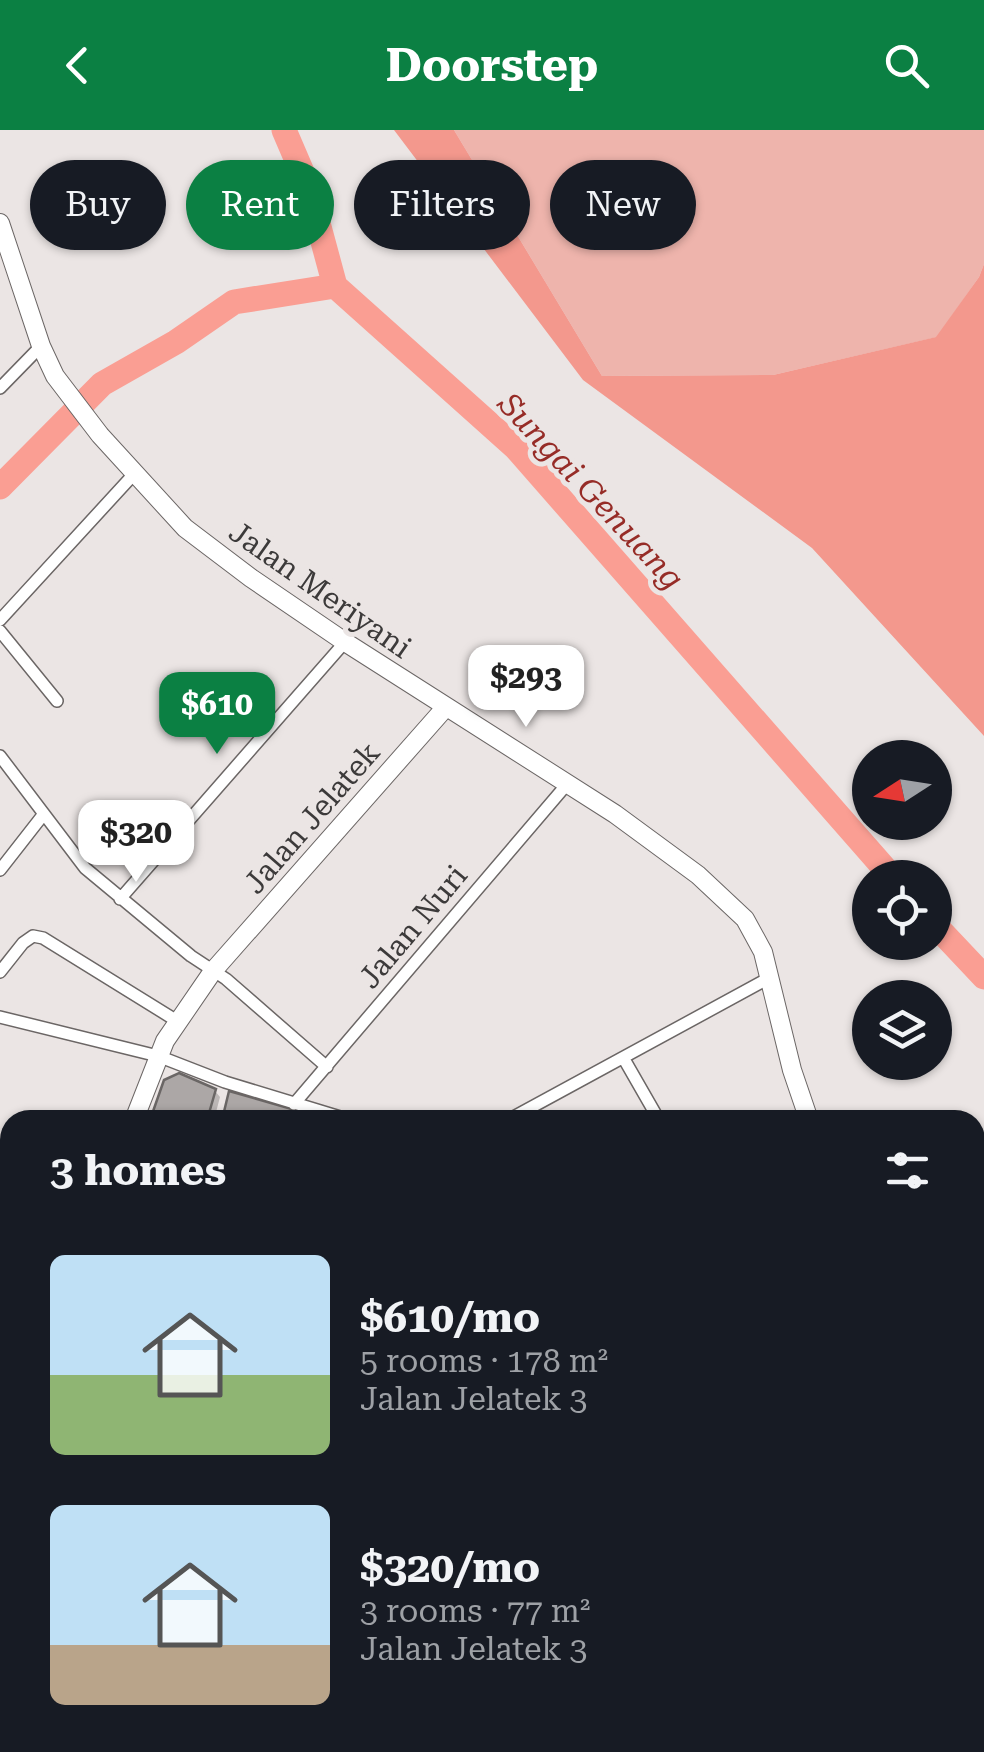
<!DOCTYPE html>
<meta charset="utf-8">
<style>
body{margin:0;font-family:"Roboto Serif",serif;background:#242831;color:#f1f3f6;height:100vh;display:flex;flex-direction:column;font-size:38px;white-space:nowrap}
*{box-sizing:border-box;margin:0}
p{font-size:32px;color:#9ea1a6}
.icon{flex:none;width:55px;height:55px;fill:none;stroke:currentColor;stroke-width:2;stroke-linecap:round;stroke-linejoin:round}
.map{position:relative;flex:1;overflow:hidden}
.side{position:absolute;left:0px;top:980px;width:985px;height:642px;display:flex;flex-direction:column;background:#171b24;border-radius:30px 30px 0 0;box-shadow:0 2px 8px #0004}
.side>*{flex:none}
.guide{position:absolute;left:30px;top:30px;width:925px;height:90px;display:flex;gap:20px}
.needle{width:65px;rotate:258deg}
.fabs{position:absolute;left:852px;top:610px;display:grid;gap:20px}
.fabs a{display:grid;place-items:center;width:100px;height:100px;border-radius:50%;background:#171b24;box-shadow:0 2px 8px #0004;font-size:50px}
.price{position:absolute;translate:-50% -85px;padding:0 22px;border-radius:20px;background:#fff;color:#222;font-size:32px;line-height:65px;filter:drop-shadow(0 2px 5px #0008)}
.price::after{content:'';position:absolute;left:50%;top:60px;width:30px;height:22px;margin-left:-15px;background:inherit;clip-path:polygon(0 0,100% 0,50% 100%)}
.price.selected{background:#0b8043;color:#fff}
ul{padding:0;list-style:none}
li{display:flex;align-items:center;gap:30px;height:250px;padding:0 50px}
li span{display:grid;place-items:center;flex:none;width:280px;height:200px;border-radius:15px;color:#555}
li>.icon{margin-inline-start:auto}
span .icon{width:120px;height:120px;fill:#fffc;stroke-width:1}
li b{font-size:42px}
h2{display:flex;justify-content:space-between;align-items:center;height:120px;padding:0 50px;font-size:42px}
.pill{padding:0 35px;border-radius:45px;background:#171b24;box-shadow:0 2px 8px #0004;font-size:35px;line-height:90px}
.pill.selected{background:#0b8043;color:#fff}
header{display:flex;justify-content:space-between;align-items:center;height:130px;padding:0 50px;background:#0b8043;color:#fff;font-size:45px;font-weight:700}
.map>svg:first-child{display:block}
.green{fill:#eeb4ac}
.forest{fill:#f3988d}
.shadow{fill:#0003}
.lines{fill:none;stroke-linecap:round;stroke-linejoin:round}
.river{stroke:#fa9e93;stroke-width:25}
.building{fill:#aca7a6;stroke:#6a6665;stroke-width:2.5}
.street-casing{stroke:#6b6665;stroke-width:14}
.secondary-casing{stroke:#6b6665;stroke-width:20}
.primary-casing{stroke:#6b6665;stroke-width:20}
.street{stroke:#fff;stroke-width:11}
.secondary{stroke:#fff;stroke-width:18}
.primary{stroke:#fff;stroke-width:18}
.labels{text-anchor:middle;stroke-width:10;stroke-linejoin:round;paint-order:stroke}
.street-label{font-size:30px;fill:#3c3a3a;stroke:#ebe5e4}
.water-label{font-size:32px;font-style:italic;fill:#962c27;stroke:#ebe5e4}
</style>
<header><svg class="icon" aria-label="back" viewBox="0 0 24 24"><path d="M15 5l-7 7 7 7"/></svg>Doorstep<svg class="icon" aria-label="search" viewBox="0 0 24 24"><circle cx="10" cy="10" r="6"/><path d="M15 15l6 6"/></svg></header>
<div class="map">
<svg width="984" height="1622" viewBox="0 0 984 1622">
<rect width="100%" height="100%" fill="#ebe5e4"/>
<path class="green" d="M454,0H984V134L979,147L937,207L773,245L602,246Z"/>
<path class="forest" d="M394,0H454L602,246L773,245L936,207L979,147L984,134V606L812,418L583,250Z"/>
<path class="shadow" d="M215,961L220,967L214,990H152Z
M10,1197V1276L0,1274V1216Z
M0,1379L6,1397L0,1402Z
M975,1383L984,1386V1503L975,1500Z
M975,1508L984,1511V1565L975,1563Z
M975,1591L984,1593V1622H898L863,1612H975Z"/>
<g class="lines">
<path class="river" d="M284,0L308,56L335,156L516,318L893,748
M0,357L102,254L176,212L234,172L335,156
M935,795L984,847"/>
</g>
<path class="building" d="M179,943L216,959L207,990H150L164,950Z
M229,961L330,990H222Z
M975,1185L984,1192V1260L975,1253Z
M3,1193L10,1195V1269L0,1267V1206Z
M975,1381L984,1383V1496L975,1493Z
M975,1506L984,1508V1558L975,1556Z
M975,1588L984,1590V1622H926L889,1612H975Z"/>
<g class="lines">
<g class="street-casing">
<path id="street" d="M0,258L41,216
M0,490L134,344
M0,501L57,571
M0,626L85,738L191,826L226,849L327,937
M0,740L43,685
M120,769L345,512
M0,842L23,813L33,806L43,808L177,891
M0,887L158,926L225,952L350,990
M624,929L659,990
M294,974L568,653
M508,990L771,847
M975,1261L984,1268
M0,1487L10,1490
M975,1568L984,1571
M474,1612L510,1622
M116,1622L118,1612
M263,1622L266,1612
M440,1622L443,1612
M636,1622L639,1612
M741,1622L744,1612
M829,1622L832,1612"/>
</g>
<g class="secondary-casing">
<path id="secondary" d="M0,93L41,216L55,246L100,305L185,398L251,448L345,512L615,684L698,745L745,789L763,822L792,940L809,990
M134,990L165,911L213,841L445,578
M0,1312L10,1315"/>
</g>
<g class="primary-casing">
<path id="primary" d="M0,1287L10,1285
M975,1297L984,1300
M975,1314L984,1316
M0,1334L10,1353
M0,1461L10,1424"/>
</g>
<use href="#street" class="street"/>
<use href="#secondary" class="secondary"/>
<use href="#primary" class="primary"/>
</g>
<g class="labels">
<g class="street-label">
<text transform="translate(320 460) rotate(35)" y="10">Jalan Meriyani</text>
<text transform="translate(312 688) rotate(-49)" y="10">Jalan Jelatek</text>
<text transform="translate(413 797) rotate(-50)" y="10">Jalan Nuri</text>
</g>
<g class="water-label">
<text transform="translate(591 361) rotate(47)" y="11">Sungai Genuang</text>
</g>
</g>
</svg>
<div class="fabs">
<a><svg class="needle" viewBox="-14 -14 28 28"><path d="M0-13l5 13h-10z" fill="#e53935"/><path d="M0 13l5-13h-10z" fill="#9ea1a6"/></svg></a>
<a><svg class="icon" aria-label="locate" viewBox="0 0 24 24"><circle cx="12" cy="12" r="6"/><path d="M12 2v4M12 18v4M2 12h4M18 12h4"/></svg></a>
<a><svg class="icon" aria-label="layers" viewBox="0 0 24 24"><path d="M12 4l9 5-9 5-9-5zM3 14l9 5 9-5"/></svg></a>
</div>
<b class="price" style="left:526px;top:600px">$293</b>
<b class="price selected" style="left:217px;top:627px">$610</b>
<b class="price" style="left:136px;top:755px">$320</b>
<div class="guide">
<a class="pill">Buy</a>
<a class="pill selected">Rent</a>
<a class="pill">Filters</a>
<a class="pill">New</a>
</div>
<section class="side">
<h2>3 homes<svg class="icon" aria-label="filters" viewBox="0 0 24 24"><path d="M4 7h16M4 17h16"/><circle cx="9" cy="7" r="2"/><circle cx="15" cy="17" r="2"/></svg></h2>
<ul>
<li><span style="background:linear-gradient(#bfe0f5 60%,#8fb573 0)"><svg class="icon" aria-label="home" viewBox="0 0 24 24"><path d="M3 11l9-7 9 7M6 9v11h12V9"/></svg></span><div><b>$610/mo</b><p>5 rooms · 178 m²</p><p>Jalan Jelatek 3</p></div></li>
<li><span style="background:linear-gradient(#bfe0f5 70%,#b9a48a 0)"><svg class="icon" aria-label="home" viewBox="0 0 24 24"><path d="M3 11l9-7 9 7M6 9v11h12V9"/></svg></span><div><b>$320/mo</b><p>3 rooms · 77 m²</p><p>Jalan Jelatek 3</p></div></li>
</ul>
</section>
</div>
